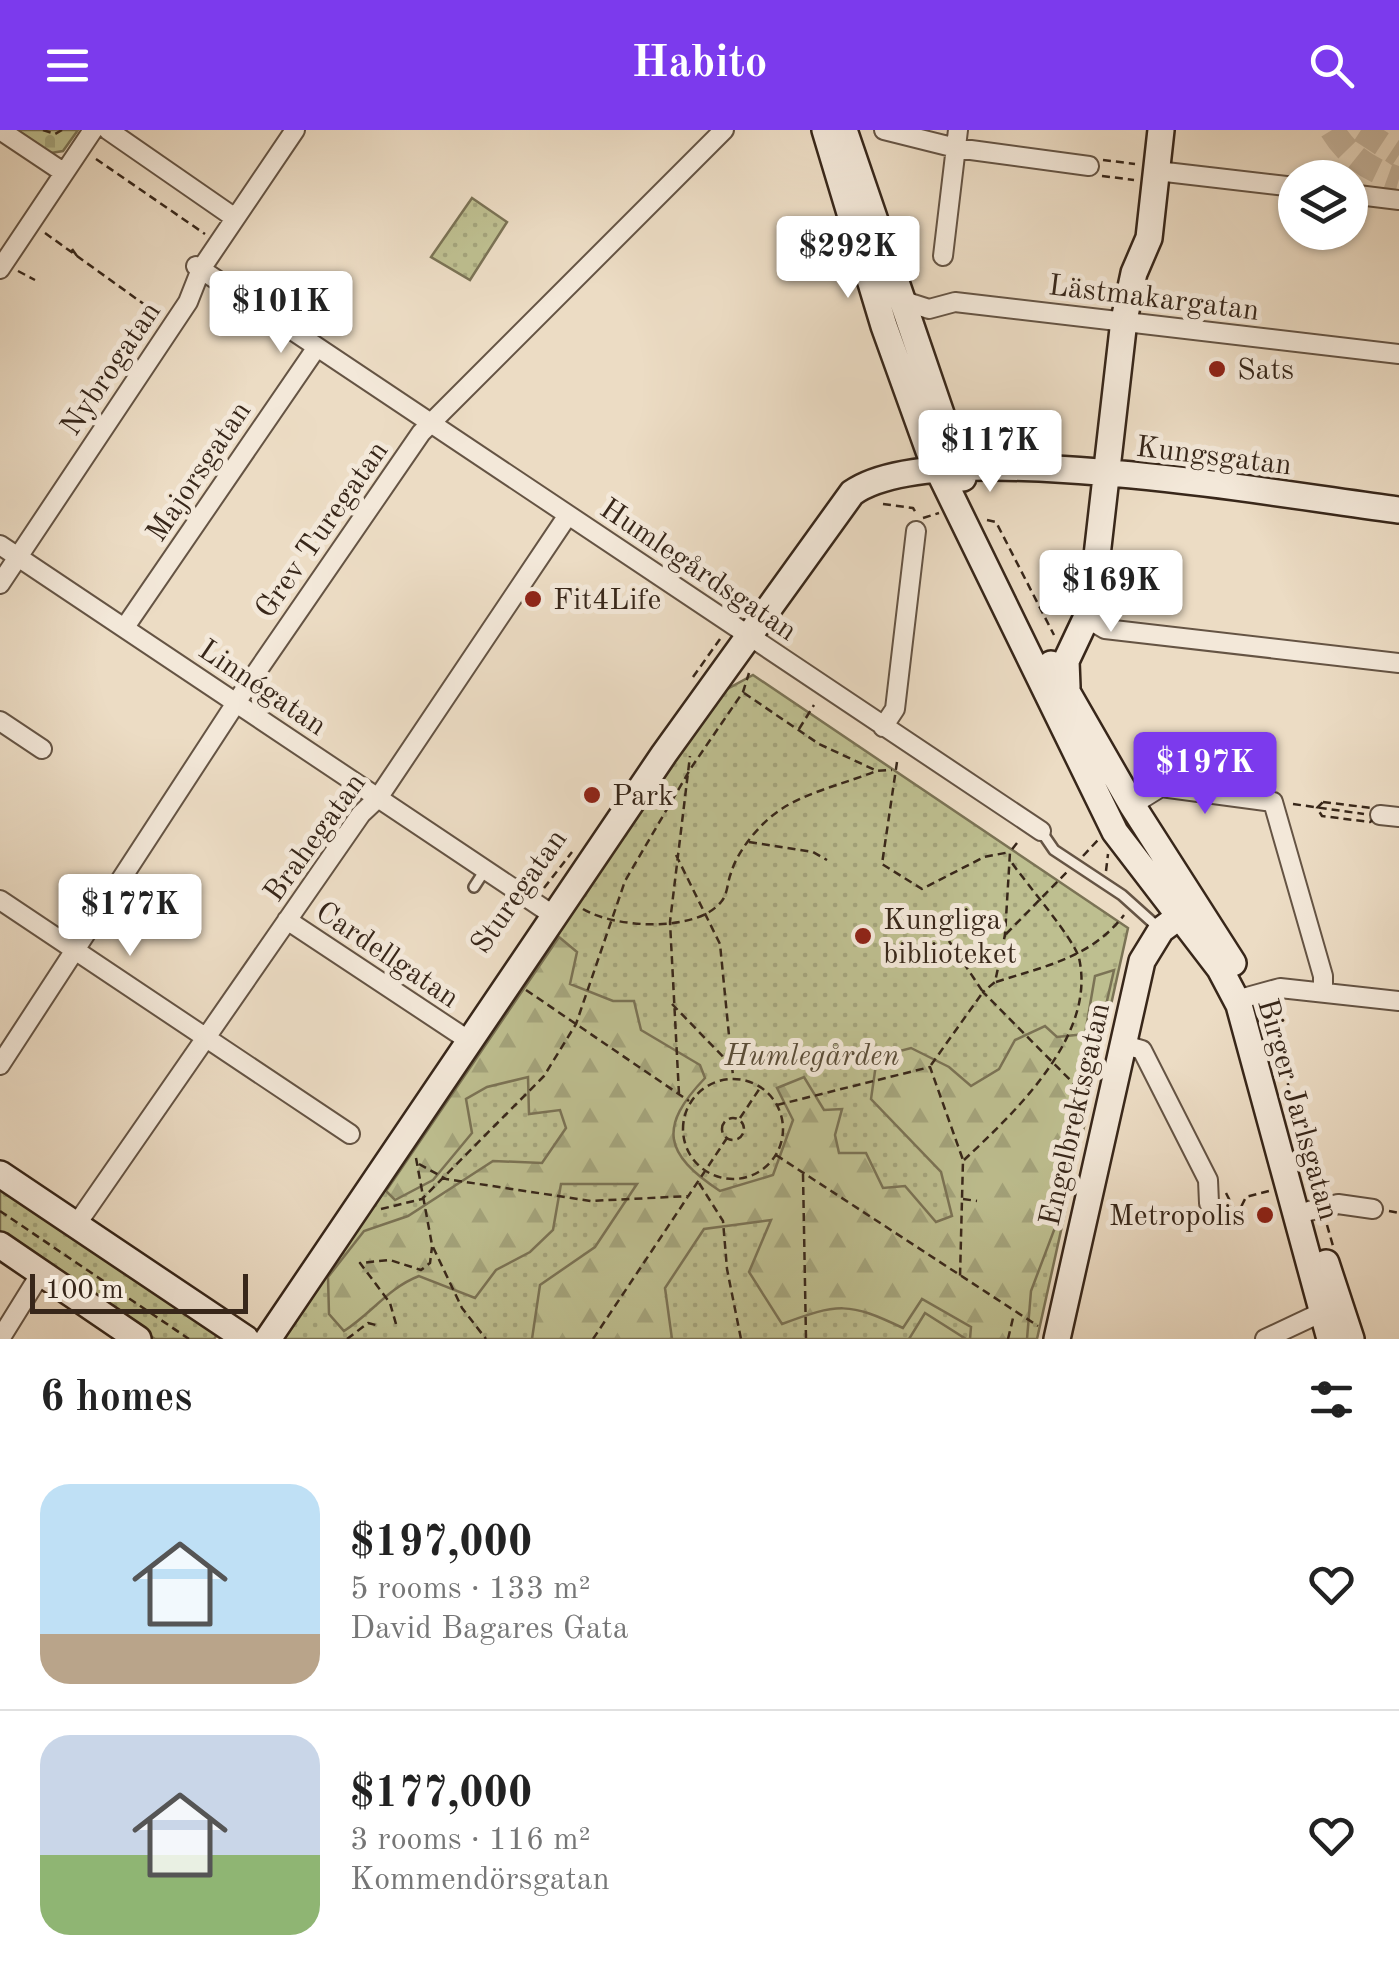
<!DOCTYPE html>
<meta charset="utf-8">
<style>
body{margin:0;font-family:"Old Standard TT",serif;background:#f6f6f6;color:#222;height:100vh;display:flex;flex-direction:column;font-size:38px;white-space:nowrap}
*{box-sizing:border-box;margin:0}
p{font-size:32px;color:#767676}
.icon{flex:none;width:55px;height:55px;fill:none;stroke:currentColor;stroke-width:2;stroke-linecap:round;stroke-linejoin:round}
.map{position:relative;height:1209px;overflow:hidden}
.side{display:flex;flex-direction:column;background:#fff;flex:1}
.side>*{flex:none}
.fabs{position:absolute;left:1278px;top:30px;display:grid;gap:20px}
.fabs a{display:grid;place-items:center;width:90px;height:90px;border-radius:50%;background:#fff;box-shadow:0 2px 8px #0004;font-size:50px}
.scale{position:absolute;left:30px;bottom:25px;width:218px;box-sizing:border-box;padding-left:10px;border:5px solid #38271a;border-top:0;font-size:28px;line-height:35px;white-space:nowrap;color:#38271a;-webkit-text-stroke:8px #f3e8d9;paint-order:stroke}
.price{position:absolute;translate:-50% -85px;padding:0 22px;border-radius:10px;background:#fff;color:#222;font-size:32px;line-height:65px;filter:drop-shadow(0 2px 5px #0008)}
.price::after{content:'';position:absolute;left:50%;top:60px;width:30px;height:22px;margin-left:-15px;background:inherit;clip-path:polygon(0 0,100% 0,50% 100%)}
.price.on{background:#7c3aed;color:#fff}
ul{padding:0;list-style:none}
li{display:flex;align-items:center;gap:30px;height:250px;padding:0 40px}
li+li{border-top:2px solid #e0e0e0}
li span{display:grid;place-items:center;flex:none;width:280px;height:200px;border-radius:30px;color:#555}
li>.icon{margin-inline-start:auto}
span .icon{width:120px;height:120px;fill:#fffc;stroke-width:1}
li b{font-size:42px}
h2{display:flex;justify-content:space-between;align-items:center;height:120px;padding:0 40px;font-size:42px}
header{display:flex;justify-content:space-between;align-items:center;height:130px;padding:0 40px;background:#7c3aed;color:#fff;font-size:45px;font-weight:700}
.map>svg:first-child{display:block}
.green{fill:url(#green-dots);stroke:#7b7355;stroke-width:2.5}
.forest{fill:url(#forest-firs);stroke:#7b7355;stroke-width:2.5}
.cemetery{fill:url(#cemetery-stones);stroke:#7b7355;stroke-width:2.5}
.pitch{fill:#bebf90;stroke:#7b7355;stroke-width:2.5}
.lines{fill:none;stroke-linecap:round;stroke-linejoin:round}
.secondary-tunnel{stroke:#c8b8a2;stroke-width:25;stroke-dasharray:25 12;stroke-linecap:butt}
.lane-casing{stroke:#655444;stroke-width:14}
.street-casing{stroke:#655444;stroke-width:22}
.secondary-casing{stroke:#38271a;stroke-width:30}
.path{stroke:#38271a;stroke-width:2.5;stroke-dasharray:8 5;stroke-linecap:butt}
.lane{stroke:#f3e8d9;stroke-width:9}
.street{stroke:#f3e8d9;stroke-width:18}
.secondary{stroke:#f3e8d9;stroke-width:25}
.poi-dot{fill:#8f2418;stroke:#f3e8d9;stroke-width:4}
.labels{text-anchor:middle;stroke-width:10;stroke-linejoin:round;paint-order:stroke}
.street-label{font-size:30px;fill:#38271a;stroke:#f3e8d9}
.poi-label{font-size:30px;fill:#38271a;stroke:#f3e8d9;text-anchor:start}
.park-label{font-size:30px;font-style:italic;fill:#5a4d38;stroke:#f3e8d9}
</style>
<header><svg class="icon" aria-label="menu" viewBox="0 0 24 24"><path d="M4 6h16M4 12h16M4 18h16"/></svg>Habito<svg class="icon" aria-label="search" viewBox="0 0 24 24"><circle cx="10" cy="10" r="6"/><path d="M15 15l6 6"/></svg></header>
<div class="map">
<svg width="1399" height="1209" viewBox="0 0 1399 1209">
<defs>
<pattern id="green-dots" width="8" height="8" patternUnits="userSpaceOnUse" patternTransform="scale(2.5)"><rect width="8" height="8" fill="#bebf90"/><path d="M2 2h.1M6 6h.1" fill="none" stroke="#a4a47c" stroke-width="1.8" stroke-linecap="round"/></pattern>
<pattern id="forest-firs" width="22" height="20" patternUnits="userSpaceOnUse" patternTransform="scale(2.5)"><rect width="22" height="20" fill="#bebf90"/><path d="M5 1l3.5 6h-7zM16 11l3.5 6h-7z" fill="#a4a47c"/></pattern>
<pattern id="cemetery-stones" width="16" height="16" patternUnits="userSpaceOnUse" patternTransform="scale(2.5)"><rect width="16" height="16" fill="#bebf90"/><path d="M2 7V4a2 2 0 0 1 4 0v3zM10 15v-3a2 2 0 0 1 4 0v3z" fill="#a4a47c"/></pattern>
</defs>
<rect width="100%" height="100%" fill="#ecdcc4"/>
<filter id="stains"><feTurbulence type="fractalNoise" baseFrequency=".002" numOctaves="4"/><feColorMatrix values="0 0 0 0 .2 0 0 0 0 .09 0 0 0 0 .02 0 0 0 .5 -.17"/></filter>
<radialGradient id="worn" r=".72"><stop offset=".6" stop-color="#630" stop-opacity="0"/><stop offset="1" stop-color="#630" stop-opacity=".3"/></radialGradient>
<path class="green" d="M472,68L507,92L470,150L431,127Z
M753,545L1128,798L1037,1209H282L720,563Z
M0,1055L217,1205L214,1209H155L0,1105Z"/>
<path class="forest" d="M559,807L577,822L570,854L613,871H634L641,900L700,935L705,948C658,997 664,1024 720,1061L773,1045L793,990L777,958L804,947L824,980L842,979L835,1005L839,1023H866L883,1058L905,1056L936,1092L952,1086L941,1042L871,969L877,927L911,918L949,937L971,956L999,939L1015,910L1045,896L1057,907L1085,904L1095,846L1114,840L1056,1095L1031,1161L1027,1209H970L971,1197L922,1169L903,1198C849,1172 838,1173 782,1194L749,1142L771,1090L704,1099L665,1158L672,1209H532L540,1155L595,1117L637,1054H561L553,1100L530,1122L496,1140L475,1168L419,1146C388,1158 372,1183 344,1201L329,1184L328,1147L364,1101L408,1086L493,1031L542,1033L566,998L560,980L529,984L528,947L487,957L466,969L472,1003L433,1050L395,1070L386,1061Z"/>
<path class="cemetery" d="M17,0H78L63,21L51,23Z"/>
<path class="pitch" d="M925,1183L966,1209H909Z"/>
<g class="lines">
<path class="secondary-tunnel" d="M1332,0C1348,26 1370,41 1399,49
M1361,0L1399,25"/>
<g class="lane-casing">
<path id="lane" d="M1041,701L1054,720L1122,765L1161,800
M474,757L485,740"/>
</g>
<g class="street-casing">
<path id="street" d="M0,0L63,42
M108,0L235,88
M884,0L956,18L1089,36
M1157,41L1295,57
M1350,64L1399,70
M943,126L958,0
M196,136L1041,701
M0,139L93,0
M904,171L929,179L955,172L1399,224
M0,415L544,779
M0,454L188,172L201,139L295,0
M1088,489L1105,499L1399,533
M125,497L317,217
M0,591L42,619
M883,597L895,579L916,401
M1132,675L1161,657L1273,672L1323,846V862
M1380,685L1399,687
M0,770L350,1004
M287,790L459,904
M1247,867L1280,858L1399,871
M1122,914L1142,920L1208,1050L1209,1073
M0,935L249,553L421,303L724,0
M1309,1081L1338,1074L1373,1079
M76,1095L361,684L378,668L568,385
M0,1209L41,1143
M1265,1209L1333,1177"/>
</g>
<g class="secondary-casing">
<path id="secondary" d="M825,0L884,196L929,321L1115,702L1220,839L1239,875L1330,1209
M844,0L963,348
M1051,534L1132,675L1233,833
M1067,557L1066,531L1091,478L1124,190L1134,143L1149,108L1161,0
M0,1044L246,1209
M0,1115L138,1209
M1326,1133L1351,1209
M268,1209L664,624L852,363C937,302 1286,366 1399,380
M1057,1209L1142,831L1161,800L1192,777"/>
</g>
<path class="path" d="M43,0L55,4L62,0
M96,29L205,104
M1103,30L1135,34
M1102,46L1134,50
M45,103L159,185
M72,119L77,126
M18,141L35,150
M126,209L138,216
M883,374L913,378L916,383
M923,388L939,383
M987,390L996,392L1054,505
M693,547L720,509
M744,563L819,614L875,640
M799,599L814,575
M897,632L882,734L922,759L984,727L1010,722
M1323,672L1372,678L1380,685L1370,692L1322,686L1317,678Z
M1293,674L1364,684
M749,712L813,722L827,730
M1017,713L1010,722L1005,805L995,852L983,862L1088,968
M676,725L720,814L733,946
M1083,726L1098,710
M1106,741L1108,724
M544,758L572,722
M583,779C614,798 696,803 721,772C728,764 727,753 731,743C738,719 762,691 783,678C810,661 847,653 876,641L892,640
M1006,804L1067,742
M996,852C1045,836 1091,828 1124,785
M526,860L689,971
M672,874L732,936
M1267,878L1318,1063
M931,935L983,862L945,805
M683 999a50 50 0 1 1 100 0a50 50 0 1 1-100 0Z
M679,964L670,792L690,626
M777,975L930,937L963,1030L960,1147
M722 999a11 11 0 1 1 22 0a11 11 0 1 1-22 0Z
M740,988L760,958
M776,1025L1038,1196
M416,1028L432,1115L462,1178L486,1209
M964,1030C1014,983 1097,906 1079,828C1074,809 1026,753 1012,733
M419,1034L446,1049L591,1071L689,1066
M803,1044L806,1209
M1318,1052L1322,1050
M699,1053L723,1091L727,1139L741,1209
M1226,1063L1234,1079L1241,1077L1246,1067L1269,1061
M963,1069L977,1071
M381,1079L422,1069L544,946L576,894L625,751L691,638L743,562L749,543
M0,1081L189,1209
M1389,1081L1399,1083
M1327,1095L1333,1116
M396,1194L390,1173L360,1133L390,1130L421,1140L430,1133L432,1117
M347,1209L368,1193L380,1196
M593,1209L727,1008
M1008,1209L1014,1184"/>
<use href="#lane" class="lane"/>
<use href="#street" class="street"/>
<use href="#secondary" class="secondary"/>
</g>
<g class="poi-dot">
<circle cx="1217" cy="239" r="10"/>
<circle cx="533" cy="469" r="10"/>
<circle cx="592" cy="665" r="10"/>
<circle cx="863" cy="806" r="10"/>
<circle cx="1265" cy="1085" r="10"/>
</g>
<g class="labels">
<g class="street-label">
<text transform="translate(1154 167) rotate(7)" y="10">Lästmakargatan</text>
<text transform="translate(110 238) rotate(-56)" y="10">Nybrogatan</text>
<text transform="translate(1214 325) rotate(7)" y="10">Kungsgatan</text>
<text transform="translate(198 341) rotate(-56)" y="10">Majorsgatan</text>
<text transform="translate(321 399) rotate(-55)" y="10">Grev Turegatan</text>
<text transform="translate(699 439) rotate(34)" y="10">Humlegårdsgatan</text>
<text transform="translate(263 557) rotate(34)" y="10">Linnégatan</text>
<text transform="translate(314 707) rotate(-54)" y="10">Brahegatan</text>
<text transform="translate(518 761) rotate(-55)" y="10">Sturegatan</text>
<text transform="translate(388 824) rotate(34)" y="10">Cardellgatan</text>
<text transform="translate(1299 979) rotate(74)" y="10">Birger Jarlsgatan</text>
<text transform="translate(1074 984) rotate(-77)" y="10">Engelbrektsgatan</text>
</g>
<g class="poi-label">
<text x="1237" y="249">Sats</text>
<text x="553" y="479">Fit4Life</text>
<text x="612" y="675">Park</text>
<text x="883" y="799">Kungliga<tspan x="883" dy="34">biblioteket</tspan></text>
<text x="1245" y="1095" text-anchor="end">Metropolis</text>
</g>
<g class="park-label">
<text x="812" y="935">Humlegården</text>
</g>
</g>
<rect width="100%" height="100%" filter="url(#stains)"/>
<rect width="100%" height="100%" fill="url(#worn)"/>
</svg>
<div class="fabs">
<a><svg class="icon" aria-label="layers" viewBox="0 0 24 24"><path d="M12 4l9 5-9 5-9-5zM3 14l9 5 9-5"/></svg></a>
</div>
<div class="scale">100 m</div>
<b class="price" style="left:848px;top:171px">$292K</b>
<b class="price" style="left:281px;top:226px">$101K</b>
<b class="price" style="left:990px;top:365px">$117K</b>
<b class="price" style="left:1111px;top:505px">$169K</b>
<b class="price on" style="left:1205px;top:687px">$197K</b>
<b class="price" style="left:130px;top:829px">$177K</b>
</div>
<section class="side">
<h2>6 homes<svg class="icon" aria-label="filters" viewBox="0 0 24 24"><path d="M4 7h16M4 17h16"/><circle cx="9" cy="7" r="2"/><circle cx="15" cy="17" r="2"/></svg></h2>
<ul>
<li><span style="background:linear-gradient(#bfe0f5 75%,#b9a48a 0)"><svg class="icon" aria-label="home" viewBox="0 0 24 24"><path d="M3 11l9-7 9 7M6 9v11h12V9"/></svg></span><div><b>$197,000</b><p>5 rooms · 133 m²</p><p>David Bagares Gata</p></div><svg class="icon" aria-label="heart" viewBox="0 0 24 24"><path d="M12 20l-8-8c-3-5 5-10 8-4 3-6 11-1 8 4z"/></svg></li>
<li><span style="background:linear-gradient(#c9d6e8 60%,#8fb573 0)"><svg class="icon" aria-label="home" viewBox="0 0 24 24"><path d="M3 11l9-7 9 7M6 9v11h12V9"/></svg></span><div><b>$177,000</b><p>3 rooms · 116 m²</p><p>Kommendörsgatan</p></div><svg class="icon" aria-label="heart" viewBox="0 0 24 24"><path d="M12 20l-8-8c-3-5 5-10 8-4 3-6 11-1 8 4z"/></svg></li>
</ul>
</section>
